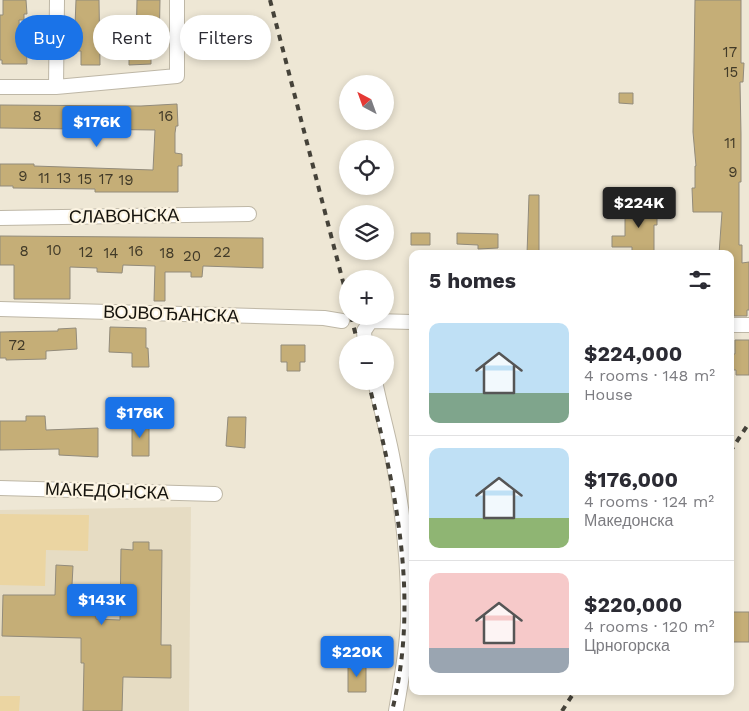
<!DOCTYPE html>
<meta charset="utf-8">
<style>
body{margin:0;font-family:"Work Sans",sans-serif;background:#f2f2f3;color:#2b2b33;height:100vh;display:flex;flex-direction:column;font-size:19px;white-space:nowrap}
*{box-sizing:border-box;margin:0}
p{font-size:16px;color:#7c7c81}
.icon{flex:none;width:28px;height:28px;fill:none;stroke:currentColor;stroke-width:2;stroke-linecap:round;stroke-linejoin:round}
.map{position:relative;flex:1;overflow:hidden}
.side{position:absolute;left:409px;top:250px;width:325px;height:445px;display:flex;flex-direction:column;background:#fff;border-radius:10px;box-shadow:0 2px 8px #0003}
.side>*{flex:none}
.top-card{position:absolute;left:15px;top:15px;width:319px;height:45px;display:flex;gap:10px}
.needle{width:32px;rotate:319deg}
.controls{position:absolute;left:339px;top:75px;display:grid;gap:10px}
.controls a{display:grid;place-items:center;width:55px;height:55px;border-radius:50%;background:#fff;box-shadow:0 2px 8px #0003;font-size:25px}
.price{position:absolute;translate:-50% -42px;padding:0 11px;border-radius:5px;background:#1a73e8;color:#fff;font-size:16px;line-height:32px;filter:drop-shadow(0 1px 2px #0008)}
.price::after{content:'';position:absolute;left:50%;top:30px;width:15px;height:11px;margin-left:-8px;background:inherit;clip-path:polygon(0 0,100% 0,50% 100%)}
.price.selected{background:#222;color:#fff}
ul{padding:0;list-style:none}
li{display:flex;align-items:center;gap:15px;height:125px;padding:0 20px}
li+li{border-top:1px solid #e1e1e2}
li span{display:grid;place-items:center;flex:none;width:140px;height:100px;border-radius:10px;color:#555}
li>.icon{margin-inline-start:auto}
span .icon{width:60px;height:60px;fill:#fffc;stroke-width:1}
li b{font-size:21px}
h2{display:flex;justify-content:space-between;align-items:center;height:60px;padding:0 20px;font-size:21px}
.tag{padding:0 18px;border-radius:22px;background:#fff;box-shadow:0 2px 8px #0003;font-size:18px;line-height:45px}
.tag.selected{background:#1a73e8;color:#fff}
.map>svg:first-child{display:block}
.built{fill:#e6dcc3}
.pitch{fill:#ebd5a2}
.building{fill:#c5ae77;stroke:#928b7b}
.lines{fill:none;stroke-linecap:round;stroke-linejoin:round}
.street-casing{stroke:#beb7a6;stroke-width:16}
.street{stroke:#fff;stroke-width:14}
.rail{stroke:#454239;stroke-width:4;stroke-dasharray:6 6;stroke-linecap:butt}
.labels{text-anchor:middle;stroke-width:4.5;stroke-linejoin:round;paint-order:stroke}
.number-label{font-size:15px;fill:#413a28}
.street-label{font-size:18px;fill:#15130d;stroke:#fcf4e2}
</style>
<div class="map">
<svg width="749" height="711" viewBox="0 0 749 711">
<rect width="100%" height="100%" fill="#eee7d5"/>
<path class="built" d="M191,507L189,711H0V510Z"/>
<path class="pitch" d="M0,514L89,515L88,551L46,550L45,586L0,585Z
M0,696H20L19,711H0Z"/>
<path class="building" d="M3,0H26L27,14H24V20H19L20,40H26L27,64H2V60H0V15H3Z
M76,0H99L100,65H81V51H74Z
M137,0H160L159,50H154V55H151V64L129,65V53H135V50H136Z
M695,0H741V63H744L743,82H740L741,134V182H739V245H742V263L749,262V310H747V316H734V310H730V254H719L722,212H693L692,188H695V166H696L693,132Z
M619,93H633V104L619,103Z
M177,104L178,126H176L175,133V153L182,154V166H178V192H95V189L13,188V186H0V164H34V166L153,170L155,130L0,128V105L141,106Z
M529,195H539V254H527Z
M657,200V225H654V254H632V247H612V236H625V207L647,206V201Z
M411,233H430V245H411Z
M457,233L498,234V248L478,249V245L457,244Z
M0,236L263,238V268L203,266L202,277H191V272H165V301H154L155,266L123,265L122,273L97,272V268L70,267V299H14V265H0Z
M110,327L146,328V348H148L149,367H132V353L109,352Z
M76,328L77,349L46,351V359L6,360V358H0V332L58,331V329Z
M735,340H749V375H736V370H732V354H735Z
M281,345H305V362H300V371H287V362H281Z
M26,416H45L46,430L98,428V457L59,455V449L0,450V421H26Z
M228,417H246L245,448L226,446Z
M132,420H144V428H149V456H132Z
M133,542H149V550H162L161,645H171V678L123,677L122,711H83L84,663H81V638L2,636L3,595H55L56,565L73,566L72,585L96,586V619L120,620L121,549L133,550Z
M731,612H749V642H730Z
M366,664V692H348V665Z"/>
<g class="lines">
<g class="street-casing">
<path id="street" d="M0,87H56L177,76V0
M56,87L57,0
M0,218L249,214
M0,309L324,318L342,321
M730,325H749
M365,344L364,331L370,322L373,321L412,322
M375,381C380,406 387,430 392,455C403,509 409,566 408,621C407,651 401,681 396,711
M0,488L215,494"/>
</g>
<use href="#street" class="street"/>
<path class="rail" d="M270,0L348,301
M351,316L358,344
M368,381C396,489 420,600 392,711
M730,452L749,423
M562,711L575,691"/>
</g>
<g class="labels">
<g class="number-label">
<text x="730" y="57">17</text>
<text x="731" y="77">15</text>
<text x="37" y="121">8</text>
<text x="166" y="121">16</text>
<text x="730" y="148">11</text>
<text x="733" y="177">9</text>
<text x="23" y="181">9</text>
<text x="44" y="183">11</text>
<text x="64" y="183">13</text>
<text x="85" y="184">15</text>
<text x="106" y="184">17</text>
<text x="126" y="185">19</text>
<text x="54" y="255">10</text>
<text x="24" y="256">8</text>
<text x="136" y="256">16</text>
<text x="86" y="257">12</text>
<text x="222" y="257">22</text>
<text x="111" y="258">14</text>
<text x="167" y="258">18</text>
<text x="192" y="261">20</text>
<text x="17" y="350">72</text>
</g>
<g class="street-label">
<text transform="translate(124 216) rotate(-1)" y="6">СЛАВОНСКА</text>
<text transform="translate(171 314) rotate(2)" y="6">ВОЈВОЂАНСКА</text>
<text transform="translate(107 491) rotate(2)" y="6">МАКЕДОНСКА</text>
</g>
</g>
</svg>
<div class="controls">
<a><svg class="needle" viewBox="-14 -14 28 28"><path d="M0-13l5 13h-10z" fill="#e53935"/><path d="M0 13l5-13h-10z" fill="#7c7c81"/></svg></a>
<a><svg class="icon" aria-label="locate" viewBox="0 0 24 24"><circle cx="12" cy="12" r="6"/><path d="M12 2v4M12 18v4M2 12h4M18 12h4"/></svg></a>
<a><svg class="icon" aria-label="layers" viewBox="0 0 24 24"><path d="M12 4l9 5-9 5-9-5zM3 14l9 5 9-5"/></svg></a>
<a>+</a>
<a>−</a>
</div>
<b class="price" style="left:97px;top:148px">$176K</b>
<b class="price selected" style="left:639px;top:229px">$224K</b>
<b class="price" style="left:140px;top:439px">$176K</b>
<b class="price" style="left:102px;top:626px">$143K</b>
<b class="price" style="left:357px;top:678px">$220K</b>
<div class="top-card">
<a class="tag selected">Buy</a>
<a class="tag">Rent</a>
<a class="tag">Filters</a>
</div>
<section class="side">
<h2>5 homes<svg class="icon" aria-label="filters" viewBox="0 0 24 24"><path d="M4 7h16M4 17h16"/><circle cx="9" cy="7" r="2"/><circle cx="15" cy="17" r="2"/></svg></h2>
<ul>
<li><span style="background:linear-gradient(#bfe0f5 70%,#7fa58c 0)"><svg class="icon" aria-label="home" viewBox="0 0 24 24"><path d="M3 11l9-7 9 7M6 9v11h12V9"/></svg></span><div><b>$224,000</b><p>4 rooms · 148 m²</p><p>House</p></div></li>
<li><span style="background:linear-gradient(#bfe0f5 70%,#8fb573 0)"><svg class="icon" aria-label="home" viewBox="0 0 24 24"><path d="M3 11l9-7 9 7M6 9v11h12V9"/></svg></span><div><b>$176,000</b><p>4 rooms · 124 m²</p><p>Македонска</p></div></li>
<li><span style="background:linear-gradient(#f6c9c9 75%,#9aa5b1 0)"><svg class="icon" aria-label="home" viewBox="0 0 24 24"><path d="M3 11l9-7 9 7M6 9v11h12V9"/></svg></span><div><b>$220,000</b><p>4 rooms · 120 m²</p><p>Црногорска</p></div></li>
</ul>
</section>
</div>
